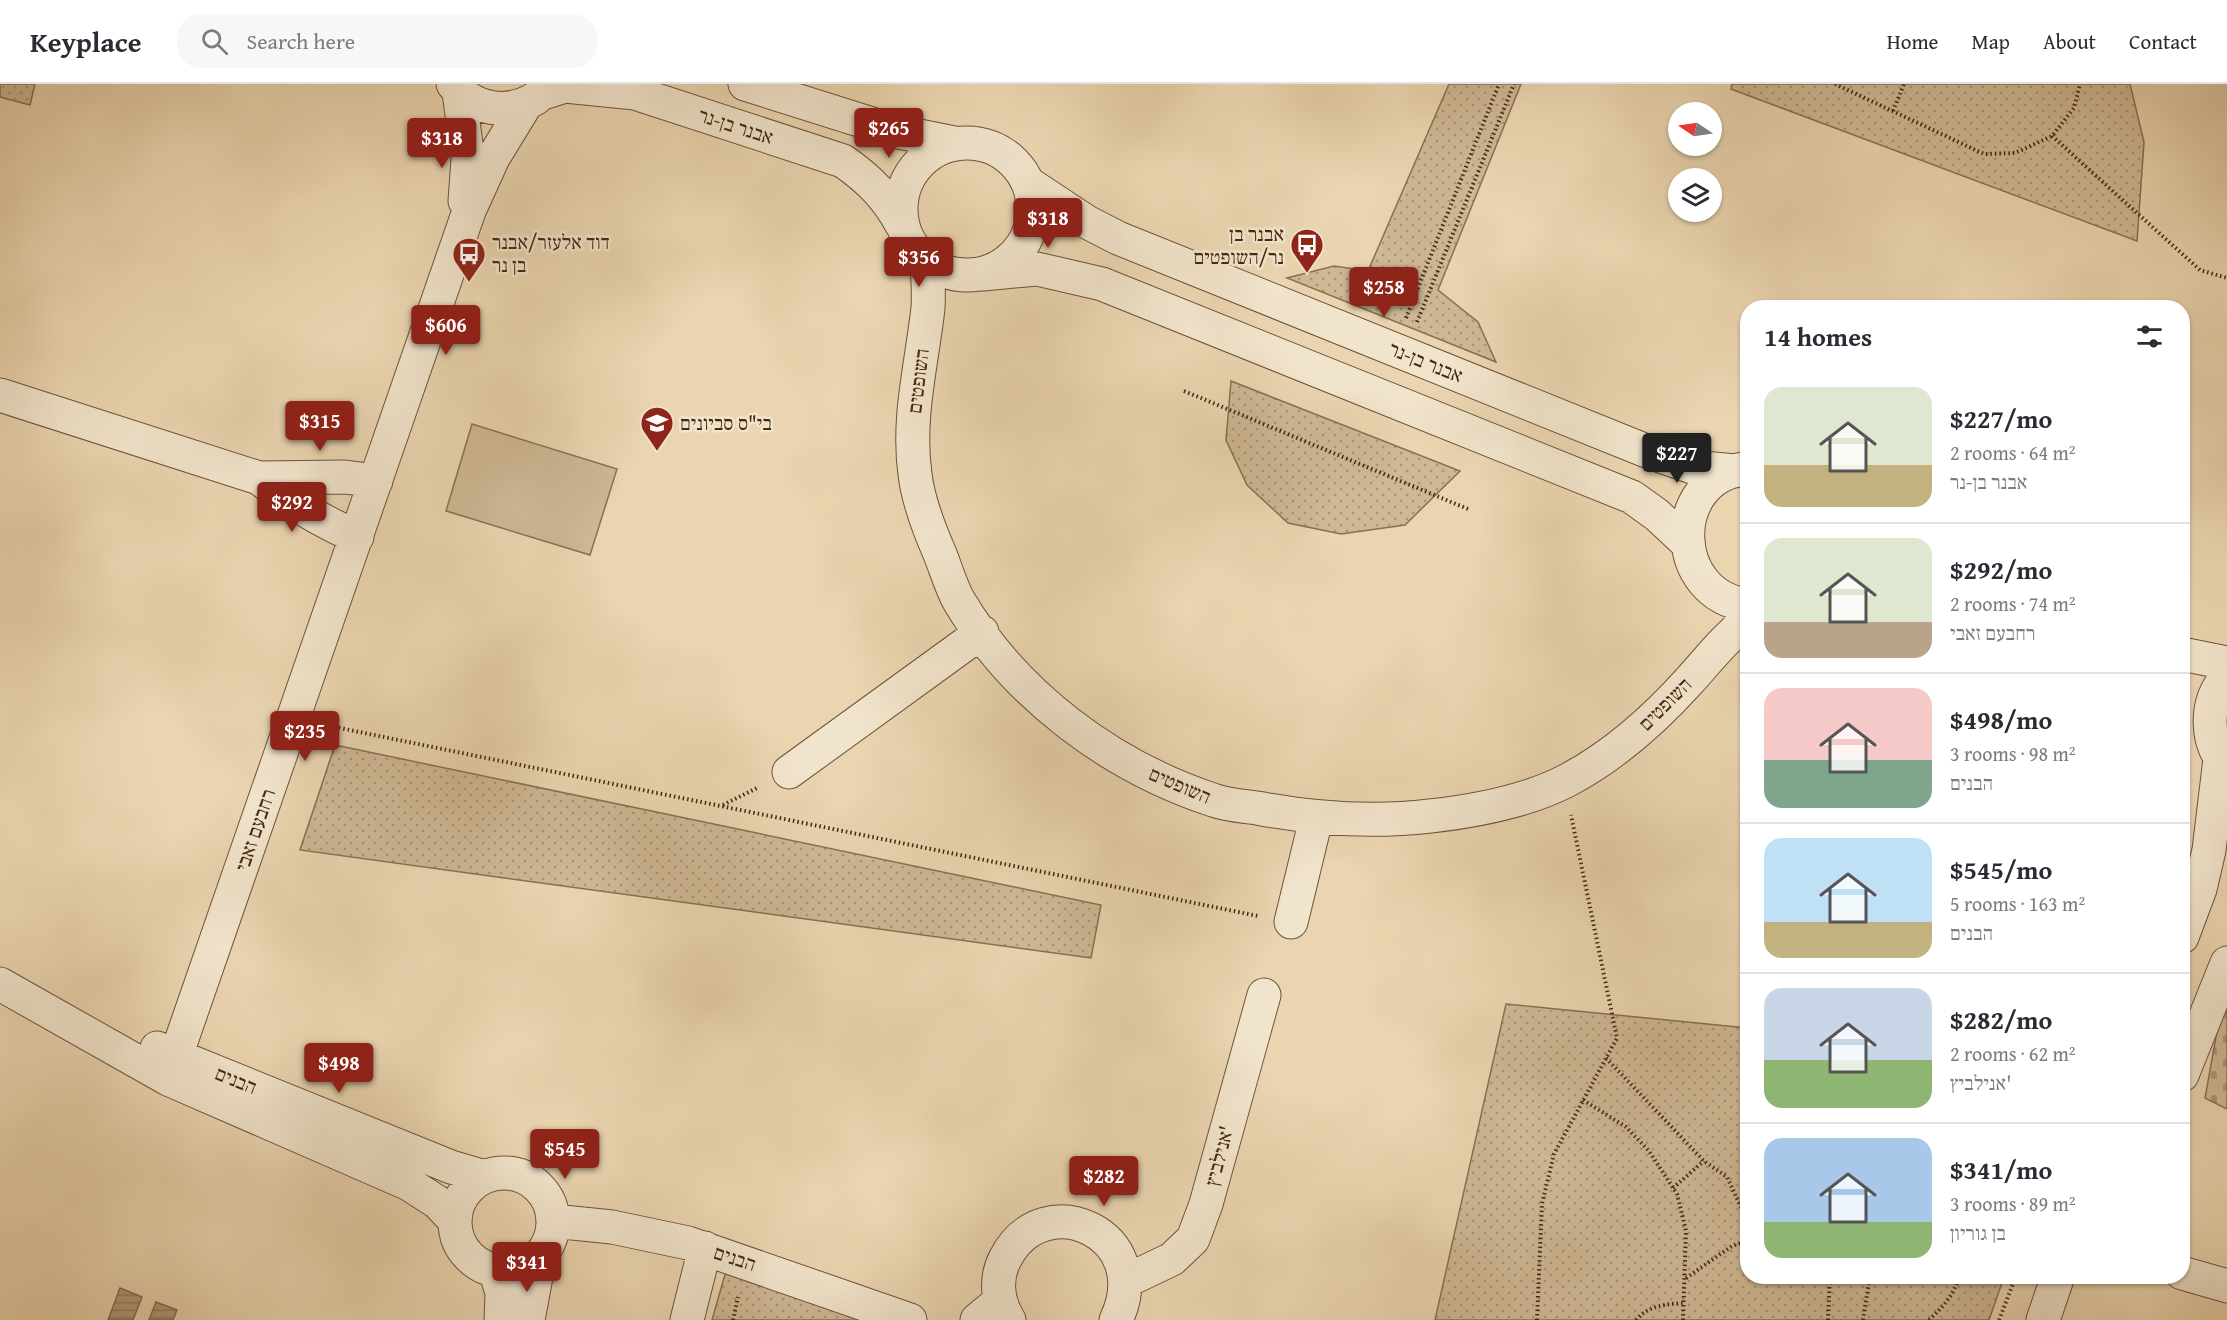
<!DOCTYPE html>
<meta charset="utf-8">
<style>
body{margin:0;font-family:"Gentium Book Plus","Frank Ruhl Libre",serif;background:#f7f7f7;color:#2b2b33;height:100vh;display:flex;flex-direction:column;font-size:22px;white-space:nowrap}
*{box-sizing:border-box;margin:0}
p{font-size:20px;color:#7c7c81}
.icon{flex:none;width:33px;height:33px;fill:none;stroke:currentColor;stroke-width:2;stroke-linecap:round;stroke-linejoin:round}
.map{position:relative;flex:1;overflow:hidden}
.panel{position:absolute;left:1740px;top:216px;width:450px;height:984px;display:flex;flex-direction:column;background:#fff;border-radius:24px;box-shadow:0 2px 4px #0004}
.panel>*{flex:none}
.needle{width:39px;rotate:283deg}
.tools{position:absolute;left:1668px;top:18px;display:grid;gap:12px}
.tools a{display:grid;place-items:center;width:54px;height:54px;border-radius:50%;background:#fff;box-shadow:0 2px 4px #0004;font-size:30px}
.price{position:absolute;translate:-50% -51px;padding:0 14px;border-radius:6px;background:#8f2418;color:#fff;font-size:20px;line-height:39px;filter:drop-shadow(0 2px 3px #0008)}
.price::after{content:'';position:absolute;left:50%;top:36px;width:18px;height:14px;margin-left:-9px;background:inherit;clip-path:polygon(0 0,100% 0,50% 100%)}
.price.active{background:#222;color:#fff}
ul{padding:0;list-style:none}
li{display:flex;align-items:center;gap:18px;height:150px;padding:0 24px}
li+li{border-top:2px solid #e1e1e2}
li span{display:grid;place-items:center;flex:none;width:168px;height:120px;border-radius:18px;color:#555}
li>.icon{margin-inline-start:auto}
span .icon{width:72px;height:72px;fill:#fffc;stroke-width:1}
li b{font-size:26px}
h2{display:flex;justify-content:space-between;align-items:center;height:72px;padding:0 24px;font-size:26px}
header{display:flex;align-items:center;gap:36px;box-sizing:border-box;height:84px;padding:0 30px;background:#fff;border-bottom:2px solid #e1e1e2}
header strong{font-size:28px}
nav{display:flex;gap:33px;margin-inline-start:auto;font-size:21px}
.search{width:420px;height:54px;background:#f7f7f7;display:flex;align-items:center;gap:15px;box-sizing:border-box;padding:0 21px;border-radius:24px;color:#7c7c81;font-size:22px}
.map>svg:first-child{display:block}
.cemetery{fill:url(#cemetery-stones);stroke:#897052;stroke-width:1.5}
.park{fill:url(#park-dots);stroke:#897052;stroke-width:1.5}
.pitch{fill:#ceb895;stroke:#897052;stroke-width:1.5}
.water{fill:url(#water-rules);stroke:#866c4f;stroke-width:1.5}
.lines{fill:none;stroke-linecap:round;stroke-linejoin:round}
.minor-casing{stroke:#6e5337;stroke-width:35}
.path{stroke:#44280f;stroke-width:4;stroke-dasharray:1.5 3;stroke-linecap:butt}
.minor{stroke:#f1e4cc;stroke-width:33}
.labels{text-anchor:middle;stroke-width:5;stroke-linejoin:round;paint-order:stroke}
.street-label{font-size:20px;fill:#44280f;stroke:#f1e4cc}
.poi-label{font-size:20px;fill:#44280f;stroke:#f1e4cc;text-anchor:start}
</style>
<header>
<strong>Keyplace</strong>
<div class="search"><svg class="icon" aria-label="search" viewBox="0 0 24 24"><circle cx="10" cy="10" r="6"/><path d="M15 15l6 6"/></svg>Search here</div>
<nav><a>Home</a><a>Map</a><a>About</a><a>Contact</a></nav>
</header>
<div class="map">
<svg width="2227" height="1236" viewBox="0 0 2227 1236">
<defs>
<pattern id="cemetery-stones" width="16" height="16" patternUnits="userSpaceOnUse" patternTransform="scale(1.5)"><rect width="16" height="16" fill="#ceb895"/><path d="M2 7V4a2 2 0 0 1 4 0v3zM10 15v-3a2 2 0 0 1 4 0v3z" fill="#a99678"/></pattern>
<pattern id="park-dots" width="8" height="8" patternUnits="userSpaceOnUse" patternTransform="scale(1.5)"><rect width="8" height="8" fill="#ceb895"/><path d="M2 2h.1M6 6h.1" fill="none" stroke="#a99678" stroke-width="1.8" stroke-linecap="round"/></pattern>
<pattern id="water-rules" width="6" height="5" patternUnits="userSpaceOnUse" patternTransform="scale(1.5)"><rect width="6" height="5" fill="#b29a79"/><path d="M0 2.5h6" fill="none" stroke="#927e62"/></pattern>
</defs>
<rect width="100%" height="100%" fill="#ead5b0"/>
<filter id="stains"><feTurbulence type="fractalNoise" baseFrequency=".00333" numOctaves="4"/><feColorMatrix values="0 0 0 0 .2 0 0 0 0 .09 0 0 0 0 .02 0 0 0 .5 -.17"/></filter>
<radialGradient id="worn" r=".72"><stop offset=".6" stop-color="#630" stop-opacity="0"/><stop offset="1" stop-color="#630" stop-opacity=".3"/></radialGradient>
<path class="cemetery" d="M2225,903H2227V1025L2205,1014Z"/>
<path class="park" d="M0,0H35L30,21L0,13Z
M1449,0H1521L1438,206L1478,238L1496,278L1287,194L1334,182L1368,187Z
M1732,0H2130L2144,58L2137,157L1731,5Z
M1231,297L1460,387L1405,441L1341,450L1288,439L1247,401L1226,356Z
M335,661L1101,821L1091,874L300,766Z
M1506,920L1747,944L1748,1192L2004,1193L1989,1236H1435Z
M726,1187L868,1236H712Z"/>
<path class="pitch" d="M472,340L617,385L590,471L446,427Z"/>
<path class="water" d="M120,1204L142,1213L133,1236H108Z
M156,1218L177,1226L173,1236H149Z"/>
<g class="lines">
<g class="minor-casing">
<path id="minor" d="M453,0C473,26 508,32 536,14
M745,0L894,47L954,59
M459,8L468,75L465,117
M543,9L565,2L635,9L843,77C869,95 887,113 902,141
M901 125a66 66 0 1 1 132 0a66 66 0 1 1-132 0Z
M1028,99L1087,138L1118,154L1649,368L1692,383L1735,387
M927,179C928,194 929,209 928,224C922,279 907,334 915,390C918,417 929,445 940,470C946,485 951,503 959,517C1015,611 1110,682 1213,716C1227,721 1242,722 1257,724C1315,735 1371,739 1430,732C1475,727 1525,718 1566,697C1614,672 1654,636 1690,596C1709,575 1725,554 1748,536
M983,190L1037,185L1102,200L1632,413L1657,431L1687,459
M0,311L259,394L345,393L376,397
M1743,385C1667,396 1670,512 1748,521
M259,394C290,419 321,437 357,453
M2182,570L2227,579
M2227,593C2204,618 2205,658 2227,683
M789,688L982,548
M1291,838L1316,735
M2182,853L2200,805L2209,766L2220,675
M0,900L168,995L409,1100L437,1118L455,1137
M157,964L451,1083L485,1093
M2182,991L2227,879
M168,995L469,127L493,74L526,20
M455 1138a49 49 0 1 1 98 0a49 49 0 1 1-98 0Z
M553,1137L612,1143L688,1159L910,1236
M495,1186L502,1209L501,1236
M2182,1189L2227,1202
M1126,1197L1172,1175L1193,1155L1206,1120L1264,911
M528,1236L540,1171
M687,1236L705,1164
M977,1236L1000,1217
M1009,1236C997,1217 995,1194 1005,1175C1043,1099 1157,1150 1116,1236
M2043,1236L2058,1192"/>
</g>
<path class="path" d="M1835,0L1984,70L2015,69L2052,52L2074,24L2080,0
M1893,27L1904,0
M2052,52L2200,186L2227,194
M1406,234L1499,0
M1417,238L1514,0
M1184,307L1468,425
M330,642L1258,832
M723,721L759,703
M1606,974L1704,1077L1727,1093L1741,1123L1748,1131
M1583,1016L1626,1043L1649,1067L1677,1110L1686,1147L1683,1236
M1673,1104L1704,1077
M1686,1194L1732,1162L1748,1156
M733,1236L738,1213
M1537,1236L1542,1120L1554,1070L1617,954L1571,731
M1636,1236C1647,1222 1667,1220 1684,1219
M1828,1236L1830,1192
M1863,1236L1870,1192
M1929,1236C1943,1223 1954,1211 1959,1192
M1999,1236L2016,1192"/>
<use href="#minor" class="minor"/>
</g>
<defs>
<g id="bus-pin" transform="scale(1.725)"><path d="M0 17L-7.5 6A9.5 9.5 0 1 1 7.5 6Z" fill="#8f2418" stroke="#f1e4cc"/><path d="M-5-6H5V4H4V6H2V4H-2V6H-4V4H-5ZM-3.5-4V0h7V-4ZM-3.5 1.2v1.5H-2V1.2ZM2 1.2v1.5H3.5V1.2Z" fill="#fff"/></g>
<g id="school-pin" transform="scale(1.725)"><path d="M0 17L-7.5 6A9.5 9.5 0 1 1 7.5 6Z" fill="#8f2418" stroke="#f1e4cc"/><path d="M0-5L7-2L0 1L-7-2ZM-4 1L0 2.5L4 1V4Q0 6-4 4Z" fill="#fff"/></g>
</defs>
<g fill-rule="evenodd">
<use href="#bus-pin" x="1307" y="161"/>
<use href="#bus-pin" x="469" y="170"/>
<use href="#school-pin" x="657" y="339"/>
</g>
<g class="labels">
<g class="street-label">
<text transform="translate(736 42) rotate(18)" y="7">אבנר בן-נר</text>
<text transform="translate(1426 278) rotate(22)" y="7">אבנר בן-נר</text>
<text transform="translate(918 297) rotate(-83)" y="7">השופטים</text>
<text transform="translate(1665 620) rotate(-45)" y="7">השופטים</text>
<text transform="translate(1180 701) rotate(23)" y="7">השופטים</text>
<text transform="translate(255 746) rotate(-71)" y="7">רחבעם זאבי</text>
<text transform="translate(236 996) rotate(22)" y="7">הבנים</text>
<text transform="translate(1219 1072) rotate(-75)" y="7">אנילביץ'</text>
<text transform="translate(735 1174) rotate(18)" y="7">הבנים</text>
</g>
<g class="poi-label">
<text x="1284" y="157" text-anchor="end">אבנר בן<tspan x="1284" dy="23">נר/השופטים</tspan></text>
<text x="492" y="165">דוד אלעזר/אבנר<tspan x="492" dy="23">בן נר</tspan></text>
<text x="680" y="346">בי"ס סביונים</text>
</g>
</g>
<rect width="100%" height="100%" filter="url(#stains)"/>
<rect width="100%" height="100%" fill="url(#worn)"/>
</svg>
<div class="tools">
<a><svg class="needle" viewBox="-14 -14 28 28"><path d="M0-13l5 13h-10z" fill="#e53935"/><path d="M0 13l5-13h-10z" fill="#7c7c81"/></svg></a>
<a><svg class="icon" aria-label="layers" viewBox="0 0 24 24"><path d="M12 4l9 5-9 5-9-5zM3 14l9 5 9-5"/></svg></a>
</div>
<b class="price" style="left:889px;top:75px">$265</b>
<b class="price" style="left:442px;top:85px">$318</b>
<b class="price" style="left:1048px;top:165px">$318</b>
<b class="price" style="left:919px;top:204px">$356</b>
<b class="price" style="left:1384px;top:234px">$258</b>
<b class="price" style="left:446px;top:272px">$606</b>
<b class="price" style="left:320px;top:368px">$315</b>
<b class="price active" style="left:1677px;top:400px">$227</b>
<b class="price" style="left:292px;top:449px">$292</b>
<b class="price" style="left:305px;top:678px">$235</b>
<b class="price" style="left:339px;top:1010px">$498</b>
<b class="price" style="left:565px;top:1096px">$545</b>
<b class="price" style="left:1104px;top:1123px">$282</b>
<b class="price" style="left:527px;top:1209px">$341</b>
<section class="panel">
<h2>14 homes<svg class="icon" aria-label="filters" viewBox="0 0 24 24"><path d="M4 7h16M4 17h16"/><circle cx="9" cy="7" r="2"/><circle cx="15" cy="17" r="2"/></svg></h2>
<ul>
<li><span style="background:linear-gradient(#dfe7d0 65%,#c2b280 0)"><svg class="icon" aria-label="home" viewBox="0 0 24 24"><path d="M3 11l9-7 9 7M6 9v11h12V9"/></svg></span><div><b>$227/mo</b><p>2 rooms · 64 m²</p><p>אבנר בן-נר</p></div></li>
<li><span style="background:linear-gradient(#dfe7d0 70%,#b9a48a 0)"><svg class="icon" aria-label="home" viewBox="0 0 24 24"><path d="M3 11l9-7 9 7M6 9v11h12V9"/></svg></span><div><b>$292/mo</b><p>2 rooms · 74 m²</p><p>רחבעם זאבי</p></div></li>
<li><span style="background:linear-gradient(#f6c9c9 60%,#7fa58c 0)"><svg class="icon" aria-label="home" viewBox="0 0 24 24"><path d="M3 11l9-7 9 7M6 9v11h12V9"/></svg></span><div><b>$498/mo</b><p>3 rooms · 98 m²</p><p>הבנים</p></div></li>
<li><span style="background:linear-gradient(#bfe0f5 70%,#c2b280 0)"><svg class="icon" aria-label="home" viewBox="0 0 24 24"><path d="M3 11l9-7 9 7M6 9v11h12V9"/></svg></span><div><b>$545/mo</b><p>5 rooms · 163 m²</p><p>הבנים</p></div></li>
<li><span style="background:linear-gradient(#c9d6e8 60%,#8fb573 0)"><svg class="icon" aria-label="home" viewBox="0 0 24 24"><path d="M3 11l9-7 9 7M6 9v11h12V9"/></svg></span><div><b>$282/mo</b><p>2 rooms · 62 m²</p><p>אנילביץ'</p></div></li>
<li><span style="background:linear-gradient(#a9c7e8 70%,#8fb573 0)"><svg class="icon" aria-label="home" viewBox="0 0 24 24"><path d="M3 11l9-7 9 7M6 9v11h12V9"/></svg></span><div><b>$341/mo</b><p>3 rooms · 89 m²</p><p>בן גוריון</p></div></li>
</ul>
</section>
</div>
